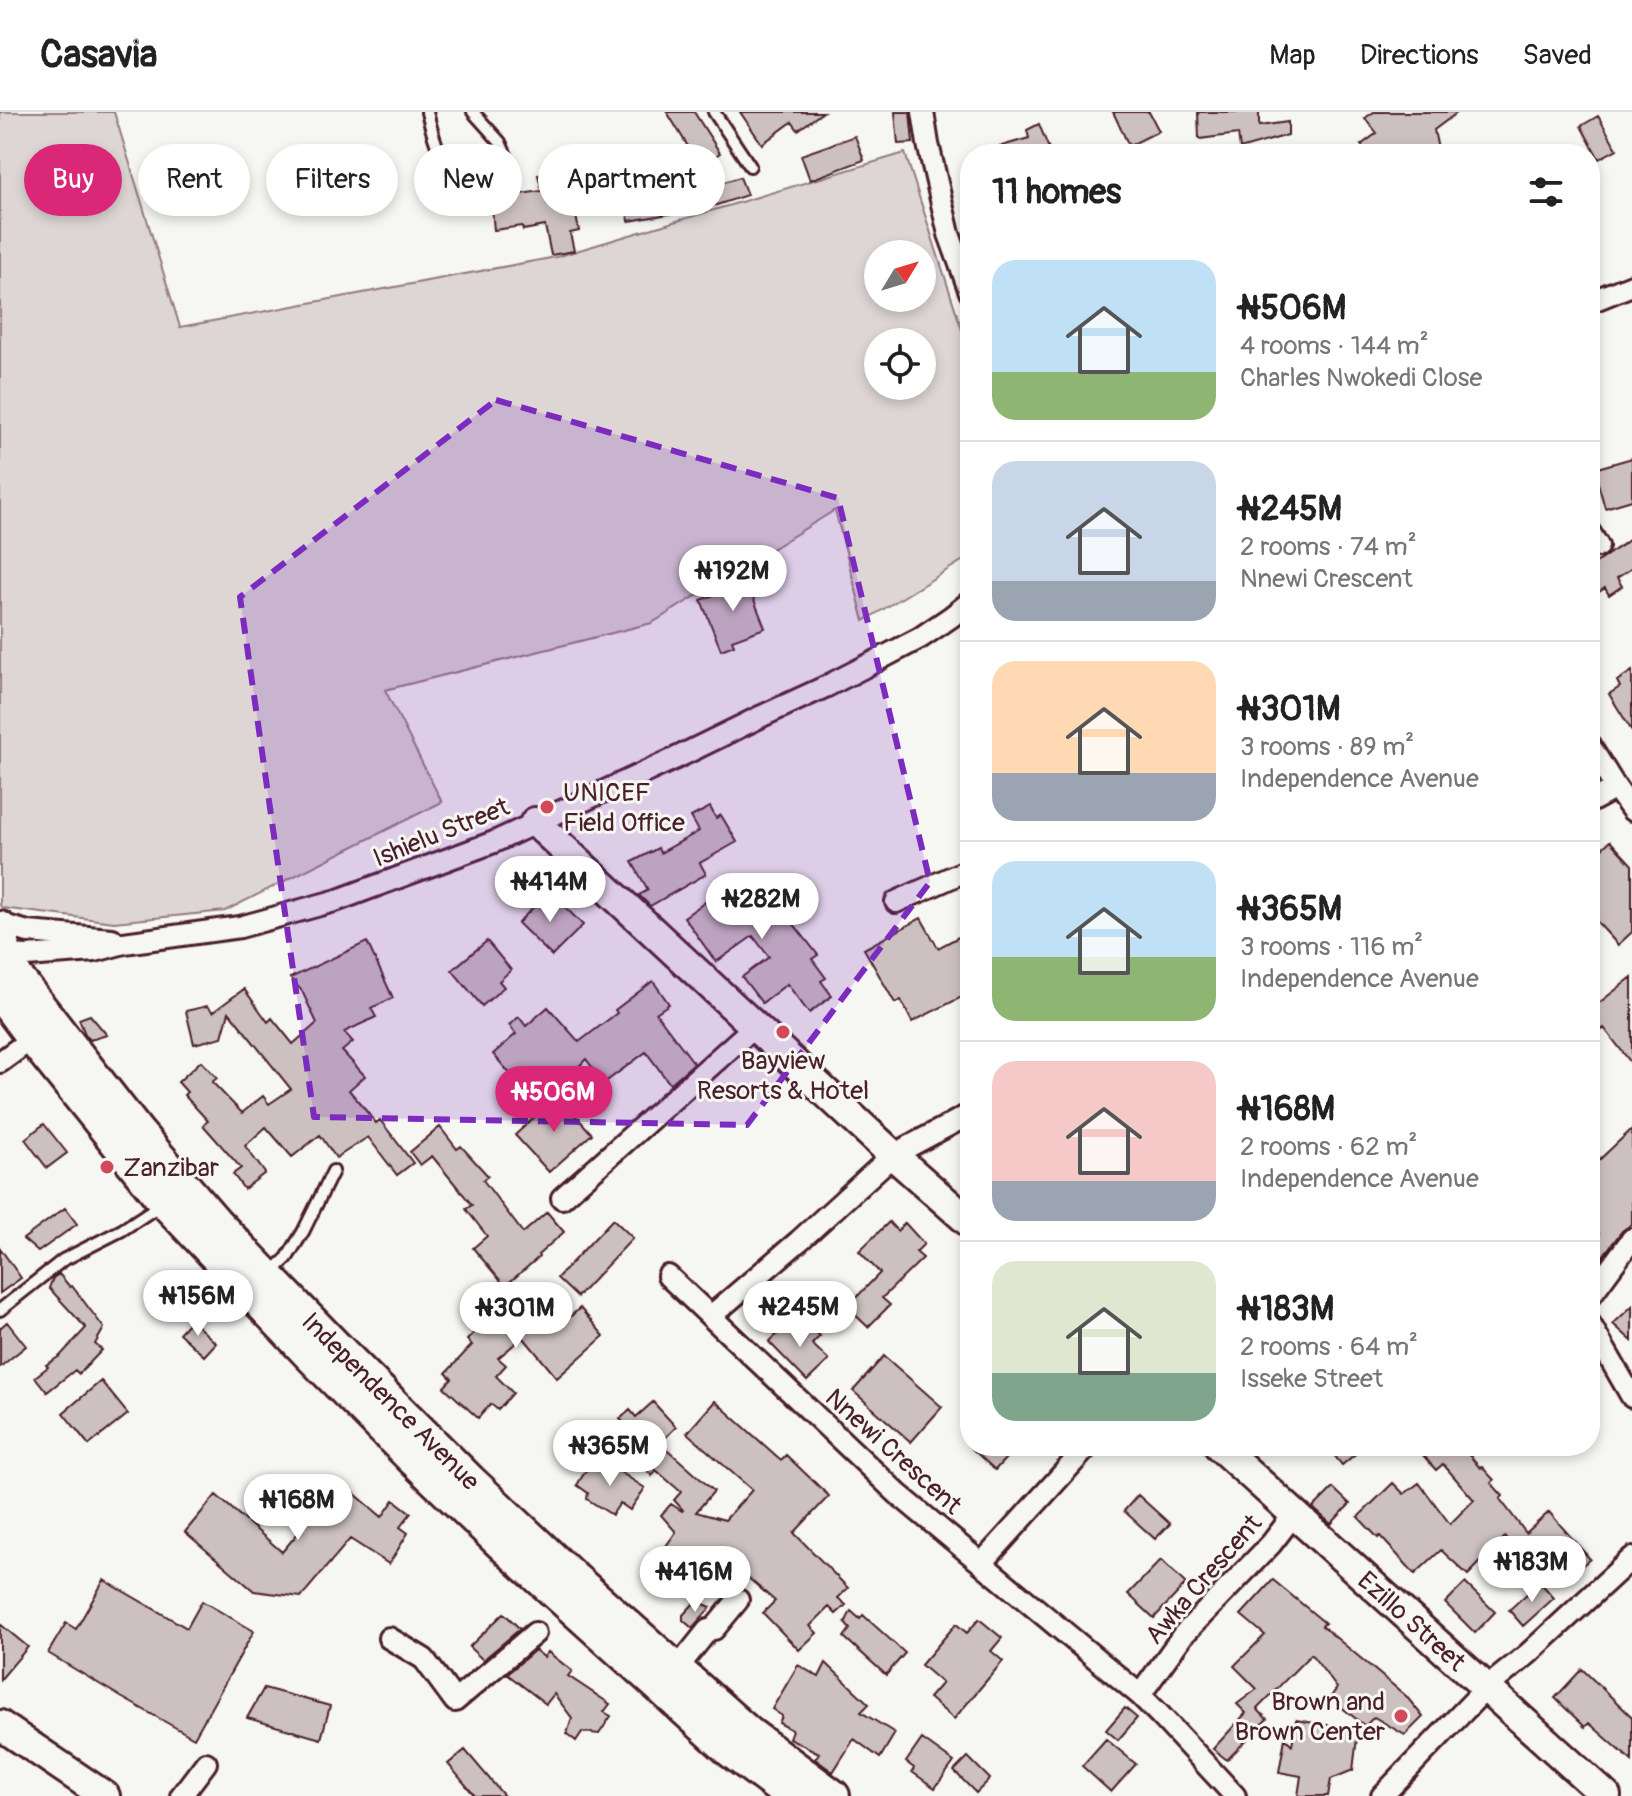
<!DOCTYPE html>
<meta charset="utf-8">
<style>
body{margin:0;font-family:Pangolin,sans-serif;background:#f6f6f6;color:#222;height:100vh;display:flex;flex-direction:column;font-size:30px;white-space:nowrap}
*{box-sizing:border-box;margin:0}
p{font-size:26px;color:#767676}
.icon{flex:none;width:44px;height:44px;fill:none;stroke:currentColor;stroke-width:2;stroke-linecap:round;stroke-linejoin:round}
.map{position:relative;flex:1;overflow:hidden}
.details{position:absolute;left:960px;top:32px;width:640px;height:1312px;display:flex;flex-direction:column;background:#fff;border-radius:32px;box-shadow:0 4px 12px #0003}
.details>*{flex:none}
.hud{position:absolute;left:24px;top:32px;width:760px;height:72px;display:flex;gap:16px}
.needle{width:52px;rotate:52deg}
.buttons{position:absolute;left:864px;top:128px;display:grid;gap:16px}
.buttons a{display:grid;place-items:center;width:72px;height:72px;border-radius:50%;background:#fff;box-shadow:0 4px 12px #0003;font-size:40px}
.price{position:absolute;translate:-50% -68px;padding:0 18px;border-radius:28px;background:#fff;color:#222;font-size:26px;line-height:52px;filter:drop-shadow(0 2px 4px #0008)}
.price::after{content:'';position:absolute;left:50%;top:48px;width:24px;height:18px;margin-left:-12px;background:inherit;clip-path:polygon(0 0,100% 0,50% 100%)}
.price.on{background:#db2777;color:#fff}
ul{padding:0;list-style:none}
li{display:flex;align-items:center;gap:24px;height:200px;padding:0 32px}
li+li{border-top:2px solid #e0e0e0}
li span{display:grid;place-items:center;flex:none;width:224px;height:160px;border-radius:24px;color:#555}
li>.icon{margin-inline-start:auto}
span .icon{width:96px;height:96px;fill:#fffc;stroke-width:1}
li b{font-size:34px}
h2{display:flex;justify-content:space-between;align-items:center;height:96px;padding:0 32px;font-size:34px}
.tag{padding:0 28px;border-radius:36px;background:#fff;box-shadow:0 4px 12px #0003;font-size:28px;line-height:72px}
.tag.on{background:#db2777;color:#fff}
header{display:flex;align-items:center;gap:48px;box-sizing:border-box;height:112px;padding:0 40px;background:#fff;border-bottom:2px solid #e0e0e0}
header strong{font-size:38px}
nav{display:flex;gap:44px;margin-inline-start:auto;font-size:28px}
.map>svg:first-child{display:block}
.green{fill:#ddd6d5;stroke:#947a80;stroke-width:2;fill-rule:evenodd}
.building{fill:#ccc1c0;stroke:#4a1f2b;stroke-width:2}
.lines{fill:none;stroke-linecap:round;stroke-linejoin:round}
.lane-casing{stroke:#4a1f2b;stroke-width:16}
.street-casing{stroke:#4a1f2b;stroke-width:26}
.secondary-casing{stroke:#4a1f2b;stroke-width:34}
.primary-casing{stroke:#4a1f2b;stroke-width:38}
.lane{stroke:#f6f6f2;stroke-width:10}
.street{stroke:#f6f6f2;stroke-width:20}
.secondary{stroke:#f6f6f2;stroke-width:28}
.primary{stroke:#f6f6f2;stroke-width:32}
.marked{fill:#7b2cbf;fill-opacity:0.2;stroke:#7b2cbf;stroke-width:6;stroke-dasharray:16 10;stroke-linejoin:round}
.poi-dot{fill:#d1495b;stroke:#f6f6f2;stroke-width:3}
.labels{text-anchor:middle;stroke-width:6;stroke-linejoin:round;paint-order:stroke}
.poi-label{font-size:26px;fill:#4a1f2b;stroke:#f6f6f2;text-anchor:start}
.street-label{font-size:26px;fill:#4a1f2b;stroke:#f6f6f2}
</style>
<header>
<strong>Casavia</strong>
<nav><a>Map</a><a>Directions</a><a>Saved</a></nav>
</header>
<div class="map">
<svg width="1632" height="1684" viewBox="0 0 1632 1684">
<rect width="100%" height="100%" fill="#f6f6f2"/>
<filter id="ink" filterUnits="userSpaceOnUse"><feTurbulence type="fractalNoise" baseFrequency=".0125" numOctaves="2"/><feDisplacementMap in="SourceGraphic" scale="16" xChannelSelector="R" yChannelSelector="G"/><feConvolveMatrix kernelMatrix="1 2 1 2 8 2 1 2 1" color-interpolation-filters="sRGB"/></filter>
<g filter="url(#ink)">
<path class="green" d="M0,0H114L180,215L556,145L905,41L970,243V444L864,509L835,398L652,511L385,578L442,690L225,799L114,810L2,796L0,793ZM878,142H922V186H878ZM878,230H922V274H878Z"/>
<path class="building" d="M667,0H694L720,41L700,54Z
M740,0H823L798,18L792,10L762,32Z
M895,0H910L913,31L898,32Z
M1113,0H1149L1159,19L1129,34Z
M1198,0H1259V14L1288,10V23L1240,37L1238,22L1199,27Z
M1374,0H1458L1434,18L1439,42H1368L1361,33L1377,21L1365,6Z
M1598,4L1617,37L1599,47L1581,14Z
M1039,12L1051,42H988V38L1029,26L1027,18Z
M855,24L864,48L810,68L801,43Z
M662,39L669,73L641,91L637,70L572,83L579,119L570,121L574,139L551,143L545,114L523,118L522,114L494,118L491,86L542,79L538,63Z
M740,65L747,83L702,98L696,79Z
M672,86L675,101L629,109L627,101Z
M1632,346V388L1605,396L1594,357Z
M1632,426V456L1617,466L1622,474L1609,483L1605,476L1590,486V455Z
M744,462L765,516L732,528L734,533L721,538L701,488L734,475L730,467Z
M1632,559V619L1609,582L1620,575L1617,569Z
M710,695L716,706L721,703L737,730L700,751L706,762L650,794L639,783L648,778L632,750L658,736L660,741L699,719L691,705Z
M1610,729L1632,753V820L1618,833L1590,802V747Z
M769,763L785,789L782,791L788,801L786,802L818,843L812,847L826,866L821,869L832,884L809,901L787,872L762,891L742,865L769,845L753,824L716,850L684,805L731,772L738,782Z
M549,779L583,813L552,844L518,811Z
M921,806L938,836L970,819V881L912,910L901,888L895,891L864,837Z
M487,829L511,858L499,869L504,875L482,894L452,858Z
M367,830L393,886L371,896L376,905L344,920L353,930L342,939L365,964L349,978L376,1011L380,1008L413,1051L397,1063L368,1025L336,1046L320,1023L292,1045L266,1015L245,1034L265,1061L244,1077L233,1062L241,1056L203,1013L208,1009L184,983L187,980L178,970L201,949L217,966L212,970L242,1001L263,984L269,992L291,977L229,900L222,925L194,932L186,899L207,894L213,900L244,877L268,910L272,906L293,932L317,911L302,879L290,866Z
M1632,865V952L1604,916L1590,928V898Z
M653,869L669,892L656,901L694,951L670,972L646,940L604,971L586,947L548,986L525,965L518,971L493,942L516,922L509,913L519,905L526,914L548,895L579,930L617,901L615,898Z
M90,903L107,923L90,928L85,922L79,907Z
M558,984L592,1022L549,1060L515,1023Z
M44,1012L67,1041L47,1056L25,1027Z
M440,1015L457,1037L461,1034L488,1064L483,1068L523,1121L547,1100L564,1120L538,1143L539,1145L505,1174L473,1136L487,1124L466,1097L472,1093L432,1044L420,1053L410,1040Z
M1632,1017V1112L1622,1119L1596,1153L1590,1148V1134L1599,1122L1590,1113V1039L1599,1048Z
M65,1096L77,1112L38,1140L23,1127Z
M613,1107L633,1126L577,1185L557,1166Z
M889,1110L897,1119L905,1111L924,1132L916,1140L923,1146L882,1186L890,1193L868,1215L847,1195L880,1161L859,1139Z
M0,1136L21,1166L0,1181Z
M59,1162L70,1175L72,1174L104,1216L95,1232L102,1238L79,1262L75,1258L47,1280L35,1265L48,1255L46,1253L60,1244L86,1216L49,1176L53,1166Z
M522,1176L557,1216L580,1196L604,1224L557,1266L523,1225L498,1246L506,1253L496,1264L513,1281L498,1298L491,1292L478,1306L444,1275L452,1267L446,1261L472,1233L467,1228L488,1206Z
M1632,1194V1229L1613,1212Z
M191,1208L216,1231L204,1244L179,1221Z
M806,1209L820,1224L812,1232L829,1248L807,1269L769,1230L788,1212L795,1220Z
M7,1210L26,1234L0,1255V1216Z
M884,1244L942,1295L911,1330L853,1279Z
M101,1269L128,1302L89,1333L63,1301Z
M715,1289L781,1348L786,1343L829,1384L794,1421L848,1476L838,1486L846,1493L836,1502L829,1495L810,1514L817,1521L799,1538L763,1501L775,1489L725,1446L703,1481L687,1471L659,1444L676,1420L661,1403L671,1392L682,1399L683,1398L674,1388L681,1380L656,1358L652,1364L615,1323L626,1313L620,1307L630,1298L636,1305L653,1290L676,1315L660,1331L714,1379L696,1400L725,1408L752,1378L687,1321Z
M969,1334H1017L995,1358Z
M1327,1334H1365L1342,1353Z
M1434,1334H1462L1480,1356L1482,1355L1494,1368L1491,1371L1503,1384L1500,1387L1526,1421L1549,1400L1590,1447L1573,1461L1553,1438L1530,1455L1505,1425L1468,1463L1441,1438L1415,1462L1380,1424L1378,1426L1358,1405L1393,1371L1404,1382L1419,1371L1450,1412L1474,1388L1443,1352L1436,1358L1423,1343Z
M600,1347L645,1376L630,1398L620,1391L612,1403L587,1387L588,1381L577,1373L588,1355L593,1358Z
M341,1370L382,1405L394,1388L411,1401L400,1415L408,1421L389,1452L350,1427L301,1485L254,1479L185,1420L216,1383L282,1440Z
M1333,1376L1350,1392L1331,1412L1313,1396Z
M1138,1383L1170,1412L1155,1427L1124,1399Z
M1161,1448L1186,1472L1154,1506L1128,1482Z
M104,1468L187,1516L202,1489L254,1519L194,1626L121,1585L48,1541L66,1511L76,1517Z
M1273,1468L1325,1511L1322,1514L1406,1584L1423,1605L1405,1623L1374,1605L1365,1614L1330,1586L1337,1576L1311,1542L1257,1597L1267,1607L1227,1648L1213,1637L1246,1601L1237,1592L1257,1577L1234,1554L1265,1523L1241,1503Z
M1540,1470L1554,1486L1523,1514L1509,1498Z
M1465,1471L1495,1500L1475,1521L1445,1491Z
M696,1489L711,1495L692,1516L683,1508V1503Z
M851,1499L860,1507L863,1503L905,1541L886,1563L844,1525L850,1517L845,1511Z
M504,1501L520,1517L483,1548L469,1535Z
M979,1507L1002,1526L991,1539L1003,1549L954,1607L929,1586L942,1571L921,1553L956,1512L967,1521Z
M0,1512L28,1535L0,1568Z
M535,1538L544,1545L548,1540L572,1559L568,1564L610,1592L604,1600L611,1604L599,1622L582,1620L576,1629L567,1622L572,1606L554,1582L546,1592L507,1562Z
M826,1551L869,1592L861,1600L895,1621L880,1646L854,1627L833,1660L815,1647L819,1641L789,1626L792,1618L779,1611L782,1604L772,1597L798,1553L819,1565Z
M1582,1557L1632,1605V1649L1589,1611L1585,1615L1555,1586Z
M264,1576L330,1594L321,1627L247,1606Z
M1125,1596L1137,1606L1118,1628L1106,1618Z
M1296,1608L1358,1618L1353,1658L1331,1667L1328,1684H1298L1301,1664L1279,1660L1285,1626L1292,1633Z
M922,1627L954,1650L935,1676L912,1660L914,1656L906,1650Z
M1106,1627L1136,1652L1111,1680L1082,1654Z
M465,1638L504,1684H475L448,1652Z
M968,1645L990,1667L976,1681L954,1659Z"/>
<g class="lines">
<g class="lane-casing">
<path id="lane" d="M427,0C434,28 446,82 485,70C496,67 504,58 508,48L500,30L473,0
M714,0L750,54
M270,1162L287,1146L303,1120L333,1059
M0,1198L63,1148L122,1118L160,1093"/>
</g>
<g class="street-casing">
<path id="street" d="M923,0L928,32L949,122L970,180
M1590,190L1632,173
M1590,421L1598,434
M1590,634L1616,676L1632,698
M1590,690L1616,676
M896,790L970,757
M0,812L28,820L112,827
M1,837L12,843L26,844L95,839L124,831L240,815L338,788L494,730L674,647L762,604L825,575L876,549L920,526L951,505L970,490
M0,950L33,926L41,923
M562,1086L755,914
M668,1164L898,1382L1140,1583
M1590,1184L1632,1127
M711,1204L799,1129L893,1043L970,1002
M1590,1212L1632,1285
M982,1451L1088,1334
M389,1526L424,1547L455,1589L535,1521
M676,1558L708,1518L714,1517L738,1488
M181,1684L206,1651
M1235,1684L1160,1603L1140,1583L1183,1523L1271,1432L1294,1402
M1382,1684L1486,1576L1528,1542L1632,1446"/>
</g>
<g class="secondary-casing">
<path id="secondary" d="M535,710L893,1043L970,1111
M1219,1334L1606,1684
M0,1613L105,1684"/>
</g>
<g class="primary-casing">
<path id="primary" d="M0,816L3,830L0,840
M0,844L138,1021L215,1110L333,1232L470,1369L571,1464L748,1621L833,1684
M0,882L38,933L164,1089L310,1243L411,1345L504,1434L731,1639L791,1684"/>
</g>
<use href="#lane" class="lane"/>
<use href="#street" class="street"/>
<use href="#secondary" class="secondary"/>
<use href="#primary" class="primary"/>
</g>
</g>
<path class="marked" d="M496,288L838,386L930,770L747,1013L314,1005L240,485Z"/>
<g class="poi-dot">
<circle cx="547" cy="695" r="8"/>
<circle cx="783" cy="920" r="8"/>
<circle cx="107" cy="1055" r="8"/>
<circle cx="1401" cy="1604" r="8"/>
</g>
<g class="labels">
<g class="poi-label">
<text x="563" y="689">UNICEF<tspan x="563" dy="30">Field Office</tspan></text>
<text x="783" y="957" text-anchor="middle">Bayview<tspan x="783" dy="30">Resorts &amp; Hotel</tspan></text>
<text x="123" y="1064">Zanzibar</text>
<text x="1385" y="1598" text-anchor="end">Brown and<tspan x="1385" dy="30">Brown Center</tspan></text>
</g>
<g class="street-label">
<text transform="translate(441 720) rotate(-22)" y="9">Ishielu Street</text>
<text transform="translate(391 1289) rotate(45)" y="9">Independence Avenue</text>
<text transform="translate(894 1339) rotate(42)" y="9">Nnewi Crescent</text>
<text transform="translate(1203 1467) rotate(-49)" y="9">Awka Crescent</text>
<text transform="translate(1412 1509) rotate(42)" y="9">Ezillo Street</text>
</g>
</g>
</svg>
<div class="buttons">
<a><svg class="needle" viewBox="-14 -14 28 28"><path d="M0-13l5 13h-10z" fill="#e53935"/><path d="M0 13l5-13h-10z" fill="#767676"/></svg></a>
<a><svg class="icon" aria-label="locate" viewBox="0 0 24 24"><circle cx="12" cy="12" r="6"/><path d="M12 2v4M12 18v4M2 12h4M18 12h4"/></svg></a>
</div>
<b class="price" style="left:733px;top:501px">₦192M</b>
<b class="price" style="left:550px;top:812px">₦414M</b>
<b class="price" style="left:762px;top:829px">₦282M</b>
<b class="price on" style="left:554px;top:1022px">₦506M</b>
<b class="price" style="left:198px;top:1226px">₦156M</b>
<b class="price" style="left:800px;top:1237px">₦245M</b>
<b class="price" style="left:516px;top:1238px">₦301M</b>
<b class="price" style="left:610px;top:1376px">₦365M</b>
<b class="price" style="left:298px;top:1430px">₦168M</b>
<b class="price" style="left:1532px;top:1492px">₦183M</b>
<b class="price" style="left:695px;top:1502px">₦416M</b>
<div class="hud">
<a class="tag on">Buy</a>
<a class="tag">Rent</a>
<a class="tag">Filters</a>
<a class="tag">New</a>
<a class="tag">Apartment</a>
</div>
<section class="details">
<h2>11 homes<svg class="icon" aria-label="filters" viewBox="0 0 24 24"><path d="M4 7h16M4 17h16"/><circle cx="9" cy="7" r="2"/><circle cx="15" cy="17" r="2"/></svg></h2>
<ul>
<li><span style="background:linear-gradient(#bfe0f5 70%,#8fb573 0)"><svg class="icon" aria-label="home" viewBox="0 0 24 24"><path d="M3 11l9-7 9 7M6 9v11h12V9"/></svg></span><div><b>₦506M</b><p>4 rooms · 144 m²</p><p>Charles Nwokedi Close</p></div></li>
<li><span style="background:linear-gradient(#c9d6e8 75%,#9aa5b1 0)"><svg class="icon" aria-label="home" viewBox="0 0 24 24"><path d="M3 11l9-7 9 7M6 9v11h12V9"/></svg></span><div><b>₦245M</b><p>2 rooms · 74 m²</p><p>Nnewi Crescent</p></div></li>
<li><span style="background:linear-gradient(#ffd9b3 70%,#9aa5b1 0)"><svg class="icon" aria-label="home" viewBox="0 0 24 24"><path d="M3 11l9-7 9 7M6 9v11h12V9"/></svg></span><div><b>₦301M</b><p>3 rooms · 89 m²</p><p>Independence Avenue</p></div></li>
<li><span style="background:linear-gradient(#bfe0f5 60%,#8fb573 0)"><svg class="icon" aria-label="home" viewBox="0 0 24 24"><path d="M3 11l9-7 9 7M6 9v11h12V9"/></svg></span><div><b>₦365M</b><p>3 rooms · 116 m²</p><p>Independence Avenue</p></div></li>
<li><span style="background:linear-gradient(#f6c9c9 75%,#9aa5b1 0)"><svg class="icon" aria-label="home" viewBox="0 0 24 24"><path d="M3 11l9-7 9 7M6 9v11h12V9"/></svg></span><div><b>₦168M</b><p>2 rooms · 62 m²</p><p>Independence Avenue</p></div></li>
<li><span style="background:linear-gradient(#dfe7d0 70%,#7fa58c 0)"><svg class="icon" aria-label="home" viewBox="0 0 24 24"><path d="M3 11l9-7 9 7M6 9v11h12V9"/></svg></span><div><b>₦183M</b><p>2 rooms · 64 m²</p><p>Isseke Street</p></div></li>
</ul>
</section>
</div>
